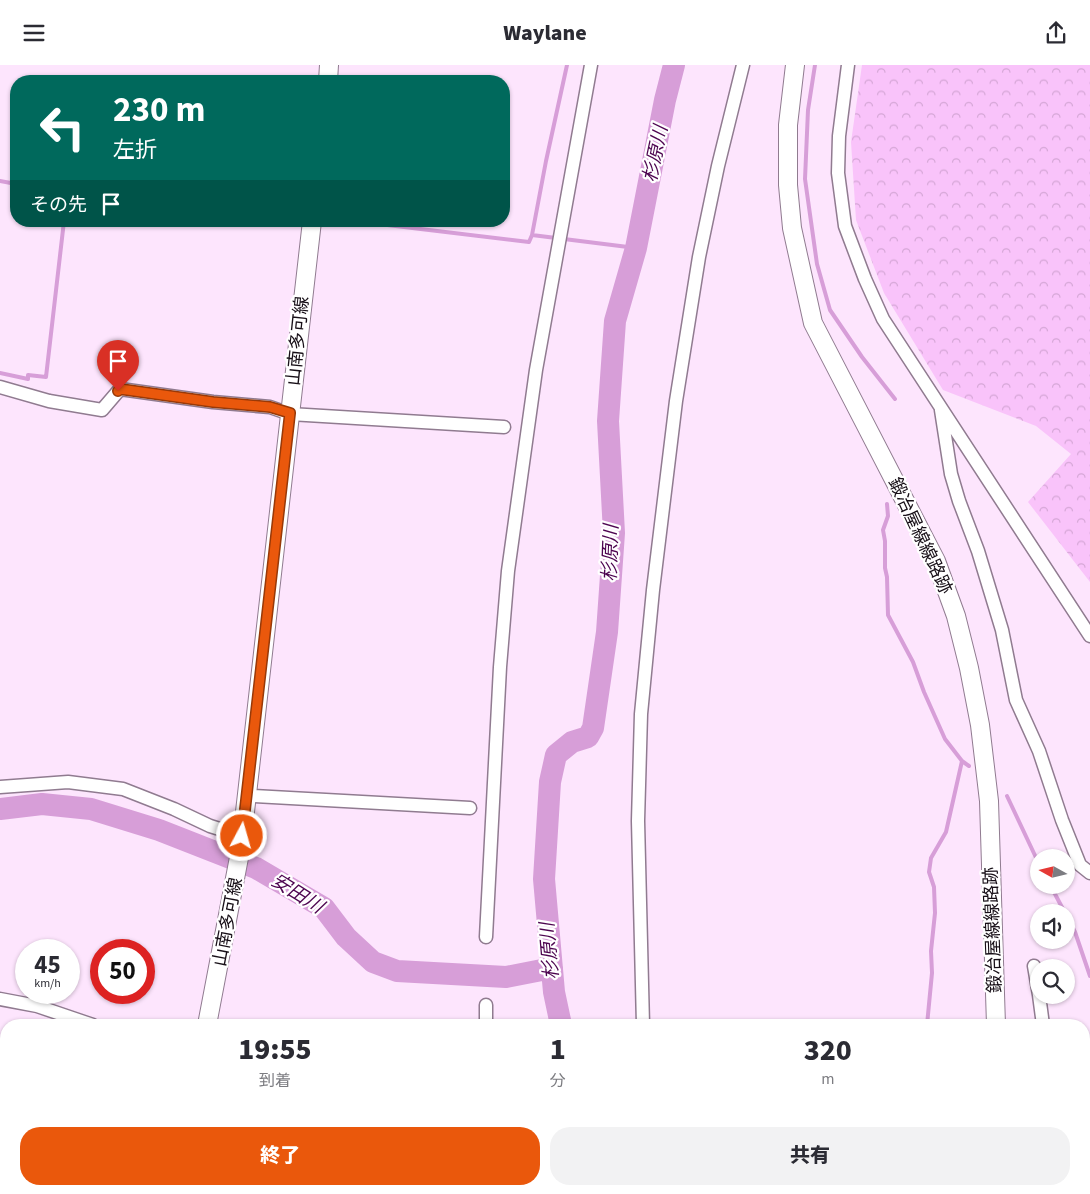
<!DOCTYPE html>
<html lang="ja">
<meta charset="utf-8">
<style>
:root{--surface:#fff;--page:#f2f2f3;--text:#2b2b33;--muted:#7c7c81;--accent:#ea580c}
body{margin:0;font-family:"Source Sans 3","Noto Sans JP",sans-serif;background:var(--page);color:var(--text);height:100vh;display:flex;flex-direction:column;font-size:19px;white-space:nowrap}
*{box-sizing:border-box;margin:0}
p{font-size:16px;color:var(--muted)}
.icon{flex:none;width:28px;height:28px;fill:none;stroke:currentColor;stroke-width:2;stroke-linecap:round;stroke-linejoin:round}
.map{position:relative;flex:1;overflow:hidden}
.sheet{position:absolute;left:0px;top:954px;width:1090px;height:176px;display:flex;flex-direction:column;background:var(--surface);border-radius:20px 20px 0 0;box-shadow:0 1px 4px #0004}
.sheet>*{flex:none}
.top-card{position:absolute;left:10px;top:10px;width:500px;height:152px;border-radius:20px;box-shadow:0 1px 4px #0004;background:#00695c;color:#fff;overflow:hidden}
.needle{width:32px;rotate:278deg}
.tools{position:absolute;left:1030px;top:784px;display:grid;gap:10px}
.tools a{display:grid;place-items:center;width:45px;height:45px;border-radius:50%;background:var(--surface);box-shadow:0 1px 4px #0004;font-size:25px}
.speed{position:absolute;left:15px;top:874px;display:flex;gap:10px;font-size:25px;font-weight:700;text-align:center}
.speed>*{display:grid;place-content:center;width:65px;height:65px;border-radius:50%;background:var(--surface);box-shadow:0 1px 4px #0004;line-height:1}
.speed small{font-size:12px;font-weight:400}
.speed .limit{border:8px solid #d22;background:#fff;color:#111}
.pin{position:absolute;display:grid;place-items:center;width:42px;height:42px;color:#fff;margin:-51px -21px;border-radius:50% 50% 50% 0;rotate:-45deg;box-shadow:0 0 5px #0007}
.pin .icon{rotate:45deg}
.me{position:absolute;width:55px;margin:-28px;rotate:6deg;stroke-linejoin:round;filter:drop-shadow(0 0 4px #0008)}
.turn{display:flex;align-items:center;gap:18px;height:105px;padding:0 20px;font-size:22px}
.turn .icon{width:65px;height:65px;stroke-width:2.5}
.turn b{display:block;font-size:35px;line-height:42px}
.then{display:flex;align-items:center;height:48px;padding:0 20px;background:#0003;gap:10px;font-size:19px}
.eta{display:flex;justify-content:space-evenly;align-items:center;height:85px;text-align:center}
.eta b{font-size:30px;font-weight:800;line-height:35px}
.cta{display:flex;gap:10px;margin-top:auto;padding:10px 20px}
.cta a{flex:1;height:58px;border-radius:20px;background:var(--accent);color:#fff;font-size:20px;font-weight:800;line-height:58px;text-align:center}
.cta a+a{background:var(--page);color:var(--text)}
header{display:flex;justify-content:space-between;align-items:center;height:65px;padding:0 20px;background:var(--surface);font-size:22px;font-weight:800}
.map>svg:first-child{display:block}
.forest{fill:url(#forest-crowns)}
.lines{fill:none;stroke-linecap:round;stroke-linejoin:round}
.stream{stroke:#d79ed8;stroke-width:4}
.river{stroke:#d79ed8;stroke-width:22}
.street-casing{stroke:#907b90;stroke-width:15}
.secondary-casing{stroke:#907b90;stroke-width:20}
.street{stroke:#fff;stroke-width:12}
.secondary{stroke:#fff;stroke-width:18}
.route-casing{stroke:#983908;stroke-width:12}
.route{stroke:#ea580c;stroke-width:9}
.labels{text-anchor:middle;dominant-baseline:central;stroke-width:4.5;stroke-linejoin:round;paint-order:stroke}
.street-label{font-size:18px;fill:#170f17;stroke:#fff}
.water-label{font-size:19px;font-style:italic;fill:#4d0550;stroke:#fff}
</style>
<header><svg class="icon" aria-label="menu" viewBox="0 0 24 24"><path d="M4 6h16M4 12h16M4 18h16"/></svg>Waylane<svg class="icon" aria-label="share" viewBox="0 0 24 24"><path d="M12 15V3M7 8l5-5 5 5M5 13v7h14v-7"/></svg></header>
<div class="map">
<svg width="1090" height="1129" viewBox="0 0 1090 1129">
<defs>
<pattern id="forest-crowns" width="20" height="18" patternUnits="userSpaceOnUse" patternTransform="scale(1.25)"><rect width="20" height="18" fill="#f9c3fa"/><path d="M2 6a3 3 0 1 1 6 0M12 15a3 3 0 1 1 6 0" fill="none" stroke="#d5a6d6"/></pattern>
</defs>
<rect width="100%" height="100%" fill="#fde5fd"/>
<path class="forest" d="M862 0H1090V517L1028 437 1071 389 1036 361 943 325 884 228 856 155 851 77Z"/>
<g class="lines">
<path class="stream" d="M815 0 808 45 805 114 817 199 830 245 862 292 895 334
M0 116 16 119
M354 156 529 177 532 170 636 183
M532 170 546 96 567 0
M0 308 28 314V310L46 312 64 156
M887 439 888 451 883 465 885 476V503L887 512 888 550 913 597 924 627 945 674 962 696 969 701
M1007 731 1039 799
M1048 820 1055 829 1065 848
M1066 850 1075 867 1090 911
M927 960 932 908 931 886 935 848 934 822 929 807 931 793 946 767 962 696
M927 1124V1129"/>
<path class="river" d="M0 744 42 739 91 744 159 765 256 803 324 843 346 872 373 897 397 906 506 912 552 903
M561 960 554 927 544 814 550 717 556 690 572 677 588 672 593 663 607 567 614 468 608 356 615 256 636 183 665 35 674 0
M605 1124 606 1129"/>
<g class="street-casing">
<path id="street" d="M848 0 839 71 838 108 845 161 865 214 883 254 1090 571
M0 322 49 336 102 345 120 324 213 337 270 342 290 349 504 362
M941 345 951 409 959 436 978 486 1002 565 1016 635 1039 686 1062 755 1080 800 1090 808
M0 722 68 717 123 724 174 744 210 761 242 771
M247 727 253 731 470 743
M486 872 500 602 508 506 536 305 591 0
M1034 901 1039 930
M1039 930 1043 960
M0 934 37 941 93 960
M486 960V940
M643 960 638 756 641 649 653 525 676 336 699 192 718 101 743 0
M1084 1070 1087 1079 1090 1098
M523 1124 525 1129
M683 1124 685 1129"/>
</g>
<g class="secondary-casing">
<path id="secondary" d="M795 0 788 60V120L792 163 813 258 936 496 956 551 969 603 980 660 989 736 996 960
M328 16 329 0
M207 960 241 782 312 156
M1005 1124V1129
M164 1129 166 1124"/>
</g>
<use href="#street" class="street"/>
<use href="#secondary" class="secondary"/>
</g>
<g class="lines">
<g class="route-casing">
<path id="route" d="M118 326 120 324 213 337 270 342 290 348 242 771"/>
</g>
<use href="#route" class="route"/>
</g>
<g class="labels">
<g class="street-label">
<text transform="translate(298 276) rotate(-84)">山南多可線</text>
<text transform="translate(920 471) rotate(65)">鍛冶屋線線路跡</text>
<text transform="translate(228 857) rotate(-79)">山南多可線</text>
<text transform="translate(993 865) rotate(-92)">鍛冶屋線線路跡</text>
</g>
<g class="water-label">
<text transform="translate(656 89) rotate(-78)">杉原川</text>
<text transform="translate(611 488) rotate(-88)">杉原川</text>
<text transform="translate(297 829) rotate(32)">安田川</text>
<text transform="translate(550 886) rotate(-95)">杉原川</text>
</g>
</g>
</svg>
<div class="tools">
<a><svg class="needle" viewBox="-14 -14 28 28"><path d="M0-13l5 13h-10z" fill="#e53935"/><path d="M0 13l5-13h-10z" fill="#7c7c81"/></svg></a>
<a><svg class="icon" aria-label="sound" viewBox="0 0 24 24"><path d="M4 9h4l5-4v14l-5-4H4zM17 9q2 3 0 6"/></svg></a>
<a><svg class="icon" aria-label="search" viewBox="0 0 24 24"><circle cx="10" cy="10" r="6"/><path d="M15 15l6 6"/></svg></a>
</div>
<div class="speed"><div>45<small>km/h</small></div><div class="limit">50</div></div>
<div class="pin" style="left:118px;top:326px;background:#d93025"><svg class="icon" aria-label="arrive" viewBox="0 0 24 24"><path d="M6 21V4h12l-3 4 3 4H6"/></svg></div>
<svg class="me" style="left:242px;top:771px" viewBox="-20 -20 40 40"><circle r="17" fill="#ea580c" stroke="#fff" stroke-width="3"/><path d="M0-11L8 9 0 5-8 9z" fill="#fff"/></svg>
<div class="top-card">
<div class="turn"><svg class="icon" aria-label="left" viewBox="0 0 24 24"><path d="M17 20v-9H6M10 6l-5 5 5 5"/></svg><div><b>230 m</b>左折</div></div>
<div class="then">その先<svg class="icon" aria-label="arrive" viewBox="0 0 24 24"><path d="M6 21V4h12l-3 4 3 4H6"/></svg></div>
</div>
<section class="sheet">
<div class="eta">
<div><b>19:55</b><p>到着</p></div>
<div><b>1</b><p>分</p></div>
<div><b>320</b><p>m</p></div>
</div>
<div class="cta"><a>終了</a><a>共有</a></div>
</section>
</div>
